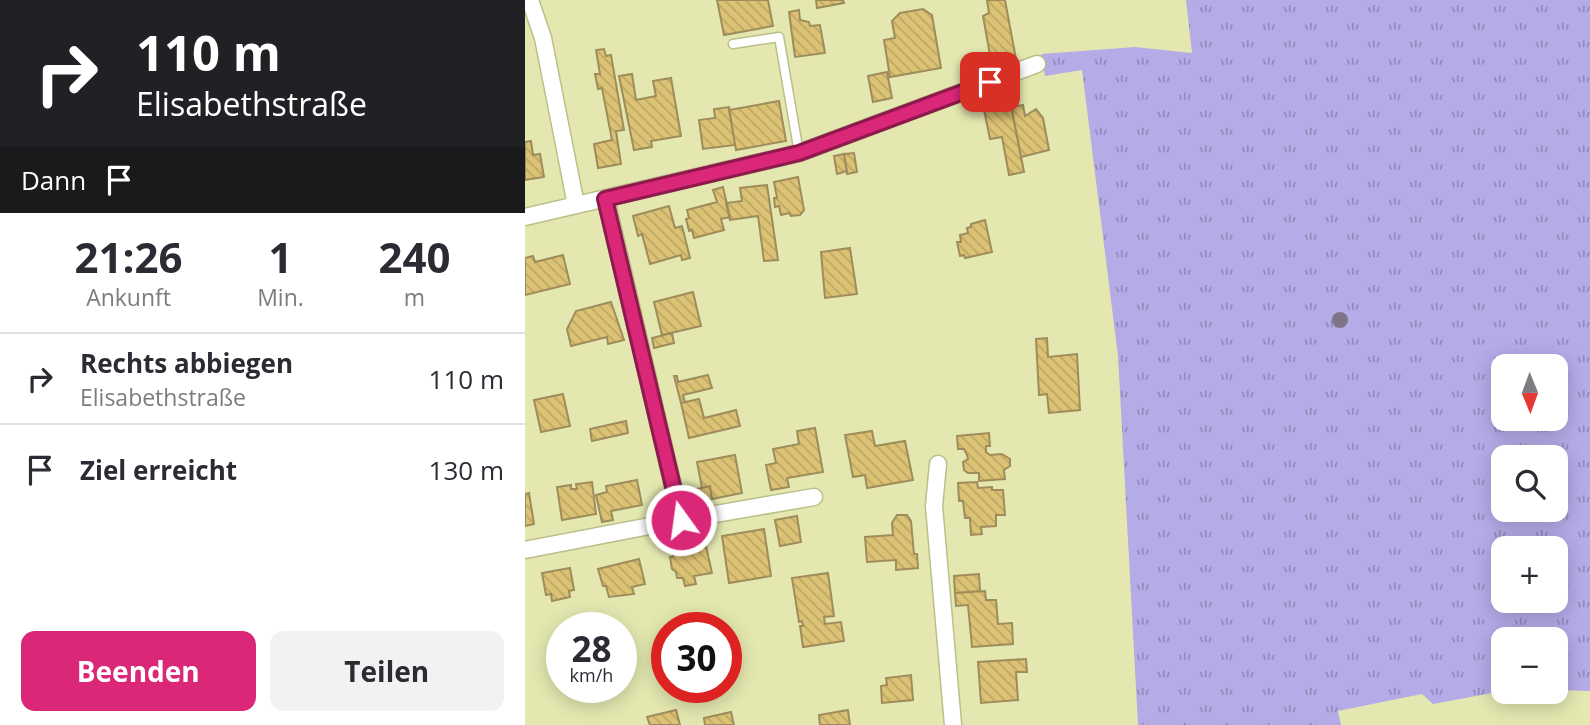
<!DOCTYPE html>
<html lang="de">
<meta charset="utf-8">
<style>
:root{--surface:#fff;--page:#f2f2f3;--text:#2b2b33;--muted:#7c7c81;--line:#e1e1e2;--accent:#db2777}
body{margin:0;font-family:"Open Sans",sans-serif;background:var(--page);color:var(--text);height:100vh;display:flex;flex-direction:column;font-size:26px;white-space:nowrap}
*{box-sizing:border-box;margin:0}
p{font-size:23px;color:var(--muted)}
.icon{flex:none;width:38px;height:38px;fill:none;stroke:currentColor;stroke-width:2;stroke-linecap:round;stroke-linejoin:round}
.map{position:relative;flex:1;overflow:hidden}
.panel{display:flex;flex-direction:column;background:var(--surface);width:525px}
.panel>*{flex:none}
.banner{background:#202124;color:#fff;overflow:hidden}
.needle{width:46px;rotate:179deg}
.buttons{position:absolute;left:966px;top:354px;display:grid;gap:14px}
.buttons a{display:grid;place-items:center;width:77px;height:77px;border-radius:14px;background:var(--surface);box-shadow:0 4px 18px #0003;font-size:35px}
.speed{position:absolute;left:21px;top:612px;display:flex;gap:14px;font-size:35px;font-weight:700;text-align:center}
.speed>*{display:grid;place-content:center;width:91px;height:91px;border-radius:50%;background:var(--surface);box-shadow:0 4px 18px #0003;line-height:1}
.speed small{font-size:18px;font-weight:400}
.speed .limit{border:10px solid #d22;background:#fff;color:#111}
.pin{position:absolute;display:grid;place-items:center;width:60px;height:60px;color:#fff;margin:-30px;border-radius:14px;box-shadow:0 4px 10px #0006}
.me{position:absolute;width:77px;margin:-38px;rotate:346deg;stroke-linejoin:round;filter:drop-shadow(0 0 5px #0008)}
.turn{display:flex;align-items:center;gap:24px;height:147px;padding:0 21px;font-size:32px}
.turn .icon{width:91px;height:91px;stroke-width:2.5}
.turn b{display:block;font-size:49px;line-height:60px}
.then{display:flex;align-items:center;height:66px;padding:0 21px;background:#0003;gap:14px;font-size:26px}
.eta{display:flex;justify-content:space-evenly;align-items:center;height:119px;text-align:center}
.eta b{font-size:42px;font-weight:700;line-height:49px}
.button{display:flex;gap:14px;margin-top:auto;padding:14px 21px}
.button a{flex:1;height:80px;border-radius:14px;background:var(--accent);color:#fff;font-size:28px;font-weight:700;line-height:80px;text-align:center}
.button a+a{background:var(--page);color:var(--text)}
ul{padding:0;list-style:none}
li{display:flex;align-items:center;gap:21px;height:91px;padding:0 21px;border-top:2px solid var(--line)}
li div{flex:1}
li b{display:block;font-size:26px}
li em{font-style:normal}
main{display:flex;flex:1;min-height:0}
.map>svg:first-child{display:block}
.grass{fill:url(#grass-tufts);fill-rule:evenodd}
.building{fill:url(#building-back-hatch);stroke:#9e8d5a;stroke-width:2}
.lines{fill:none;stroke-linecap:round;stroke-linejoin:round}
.lane-casing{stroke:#bbbf89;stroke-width:11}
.street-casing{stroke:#bbbf89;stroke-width:19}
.lane{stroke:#fff;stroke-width:8}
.street{stroke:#fff;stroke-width:16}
.tree{fill:#827488}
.route-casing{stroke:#8e194d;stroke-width:18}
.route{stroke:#db2777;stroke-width:12}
</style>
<main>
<section class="panel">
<div class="banner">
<div class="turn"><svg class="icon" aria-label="right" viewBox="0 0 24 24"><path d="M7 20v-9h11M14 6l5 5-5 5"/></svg><div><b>110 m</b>Elisabethstraße</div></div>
<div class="then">Dann<svg class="icon" aria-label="arrive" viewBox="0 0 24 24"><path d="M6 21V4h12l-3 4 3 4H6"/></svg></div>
</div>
<div class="eta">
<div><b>21:26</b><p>Ankunft</p></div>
<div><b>1</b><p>Min.</p></div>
<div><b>240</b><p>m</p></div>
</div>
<ul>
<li><svg class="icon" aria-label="right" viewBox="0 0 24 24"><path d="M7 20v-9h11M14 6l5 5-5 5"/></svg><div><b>Rechts abbiegen</b><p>Elisabethstraße</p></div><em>110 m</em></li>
<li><svg class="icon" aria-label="arrive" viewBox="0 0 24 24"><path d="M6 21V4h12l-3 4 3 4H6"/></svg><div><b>Ziel erreicht</b></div><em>130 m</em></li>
</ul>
<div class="button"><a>Beenden</a><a>Teilen</a></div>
</section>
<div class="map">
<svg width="1065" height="725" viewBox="0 0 1065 725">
<defs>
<pattern id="grass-tufts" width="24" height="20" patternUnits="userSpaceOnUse" patternTransform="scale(1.75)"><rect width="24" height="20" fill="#b5abe7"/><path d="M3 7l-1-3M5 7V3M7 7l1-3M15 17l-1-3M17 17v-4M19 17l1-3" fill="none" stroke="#938cba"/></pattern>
<pattern id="building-back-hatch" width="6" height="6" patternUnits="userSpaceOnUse" patternTransform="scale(1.75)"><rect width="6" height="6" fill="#dcc274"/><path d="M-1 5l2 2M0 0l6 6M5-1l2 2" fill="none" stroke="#bda764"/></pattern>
</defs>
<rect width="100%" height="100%" fill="#e4e8b0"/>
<path class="grass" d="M661 0H1065V691L1031 690V639H978V691L908 704 897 694 813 711 816 725H613L593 356 557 70 520 76 516 54 610 47 667 53ZM978 366H1031V418H978ZM978 457H1031V509H978ZM978 548H1031V600H978Z"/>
<path class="building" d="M192 0H243L248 26 199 35Z
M291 0H318L319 3 292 8Z
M462 0H480L491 59 466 61 458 16 464 13Z
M398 9 407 15 416 68 365 77 359 40 370 38 367 21 375 13Z
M274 10 275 20 284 22 285 26 295 25 300 53 270 57 264 12Z
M79 49 81 56 86 55 99 130 91 131 96 164 73 168 69 144 87 140 77 88 73 89 70 74H75L71 50Z
M362 72 367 98 348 102 343 76Z
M107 74 111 100 131 96 128 81 146 78 156 136 126 141 127 147 109 150 94 76Z
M485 100 499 172 484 175 477 137 465 139 458 105Z
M254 101 261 141 211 150 204 110Z
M498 105 500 116 511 109 518 118 524 150 496 157 486 107Z
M204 107 210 145 178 149 174 120 190 118 189 109Z
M6 141 8 155 15 154 19 177 0 180V142Z
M329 153 332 172 322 174 319 154Z
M319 154 322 171 312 174 309 156Z
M273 177 279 210 275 215 266 216 264 213 256 215 254 206 250 207 249 198H252L249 182Z
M242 185 253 260 239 261 233 216 205 220 201 203 217 201 215 188Z
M198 187 205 217 196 219 199 230 169 238 167 230 164 231 161 219 164 218 162 210 192 202 188 190Z
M144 206 150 228 157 226 165 258 157 260 156 255 125 264 117 234 113 236 108 216Z
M460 220 467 252 440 258 439 255 435 256 432 242H436L435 235 443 233 442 228 446 227V224Z
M325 248 332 294 300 298 296 252Z
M38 255 45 284 0 295V258L8 256 10 262Z
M168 292 176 326 137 335 129 302Z
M86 302 99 340 83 344 82 337 46 346 42 329 51 311Z
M147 333 149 343 129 348 127 338Z
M522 338 523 357 552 354 555 410 524 413 522 394 514 395 511 339Z
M183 375 187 388 158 395 160 402 156 403 149 376H152L153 382Z
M38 394 45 426 16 432 9 400Z
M174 399 179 418 211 410 215 426 164 438 156 403Z
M101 421 103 433 67 441 65 429Z
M290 428 298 472 262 478 264 487 246 490 241 465 251 463 248 449 274 444 272 431Z
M347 431 350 446 380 441 388 480 342 488 340 475 328 477 320 435Z
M464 433 465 446H461V452L465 455 477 454 485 459V466L479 470 480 479 454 481V473H443L439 470 438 462 443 459 442 455 439 449H433L432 436Z
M210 455 217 493 187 499 185 486 177 488 172 462Z
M112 480 117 505 86 511 88 520 77 522 71 495 82 492 81 486Z
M67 482 71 514 37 520 32 487 46 485V489H52L51 484Z
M452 482 453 488 467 487V490H478L480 515H471V526L456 527 457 534 446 535 445 518H440L438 501H434L433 483Z
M185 486 187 499 165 503 163 491Z
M4 493 9 524 0 526V494Z
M372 515H382L386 521 389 554H392L393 568 371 570V560L342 562 340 537 368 535 367 523Z
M272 516 276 542 255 546 250 520Z
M239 529 246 576 204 583 197 536Z
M178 533 187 573 169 576 171 584 160 586 158 578H152L151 572 147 569 145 557H148L147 551 169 545 167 535Z
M114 559 120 584 107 587 109 594 84 597 81 586H78L73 569Z
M45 568 49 590 44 591 45 597 27 601 26 594 21 595 17 573Z
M303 573 309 616 299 617 300 624 316 622 319 641 278 647 275 626H278L277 621 274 622 267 578Z
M454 574 455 591 430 593 429 576Z
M460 591 461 600H471L473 624 487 623 488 644 447 647 443 605 431 606 430 593Z
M501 659 502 672H491L493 700 456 703 453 662Z
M386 675 388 700 357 703 356 686 362 685 361 678Z
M151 710 155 725H125L122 717Z
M323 710 325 725H295L294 715Z
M206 712 209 725H180L179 718Z"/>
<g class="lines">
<g class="lane-casing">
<path id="lane" d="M208 44 254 37 274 153"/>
</g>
<g class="street-casing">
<path id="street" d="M5 0 18 38 51 205
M81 199 156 520
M0 217 274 153 512 64
M413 464 409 506 428 725
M0 550 156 520 289 497"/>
</g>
<use href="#lane" class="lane"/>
<use href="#street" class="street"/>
</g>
<circle class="tree" cx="815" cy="320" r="8"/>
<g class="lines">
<g class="route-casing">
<path id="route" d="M156 520 80 199 274 153 465 82"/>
</g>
<use href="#route" class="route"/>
</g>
</svg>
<div class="buttons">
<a><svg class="needle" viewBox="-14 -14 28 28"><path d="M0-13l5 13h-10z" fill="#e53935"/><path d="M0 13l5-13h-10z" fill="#7c7c81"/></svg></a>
<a><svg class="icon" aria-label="search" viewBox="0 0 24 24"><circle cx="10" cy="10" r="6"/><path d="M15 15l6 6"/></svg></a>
<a>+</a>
<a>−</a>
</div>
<div class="speed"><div>28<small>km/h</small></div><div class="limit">30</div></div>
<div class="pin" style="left:465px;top:82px;background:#d93025"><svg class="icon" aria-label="arrive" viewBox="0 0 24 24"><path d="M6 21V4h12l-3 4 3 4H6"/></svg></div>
<svg class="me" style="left:156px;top:520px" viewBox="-20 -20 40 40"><circle r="17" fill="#db2777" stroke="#fff" stroke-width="3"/><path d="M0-11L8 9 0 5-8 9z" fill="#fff"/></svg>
</div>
</main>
